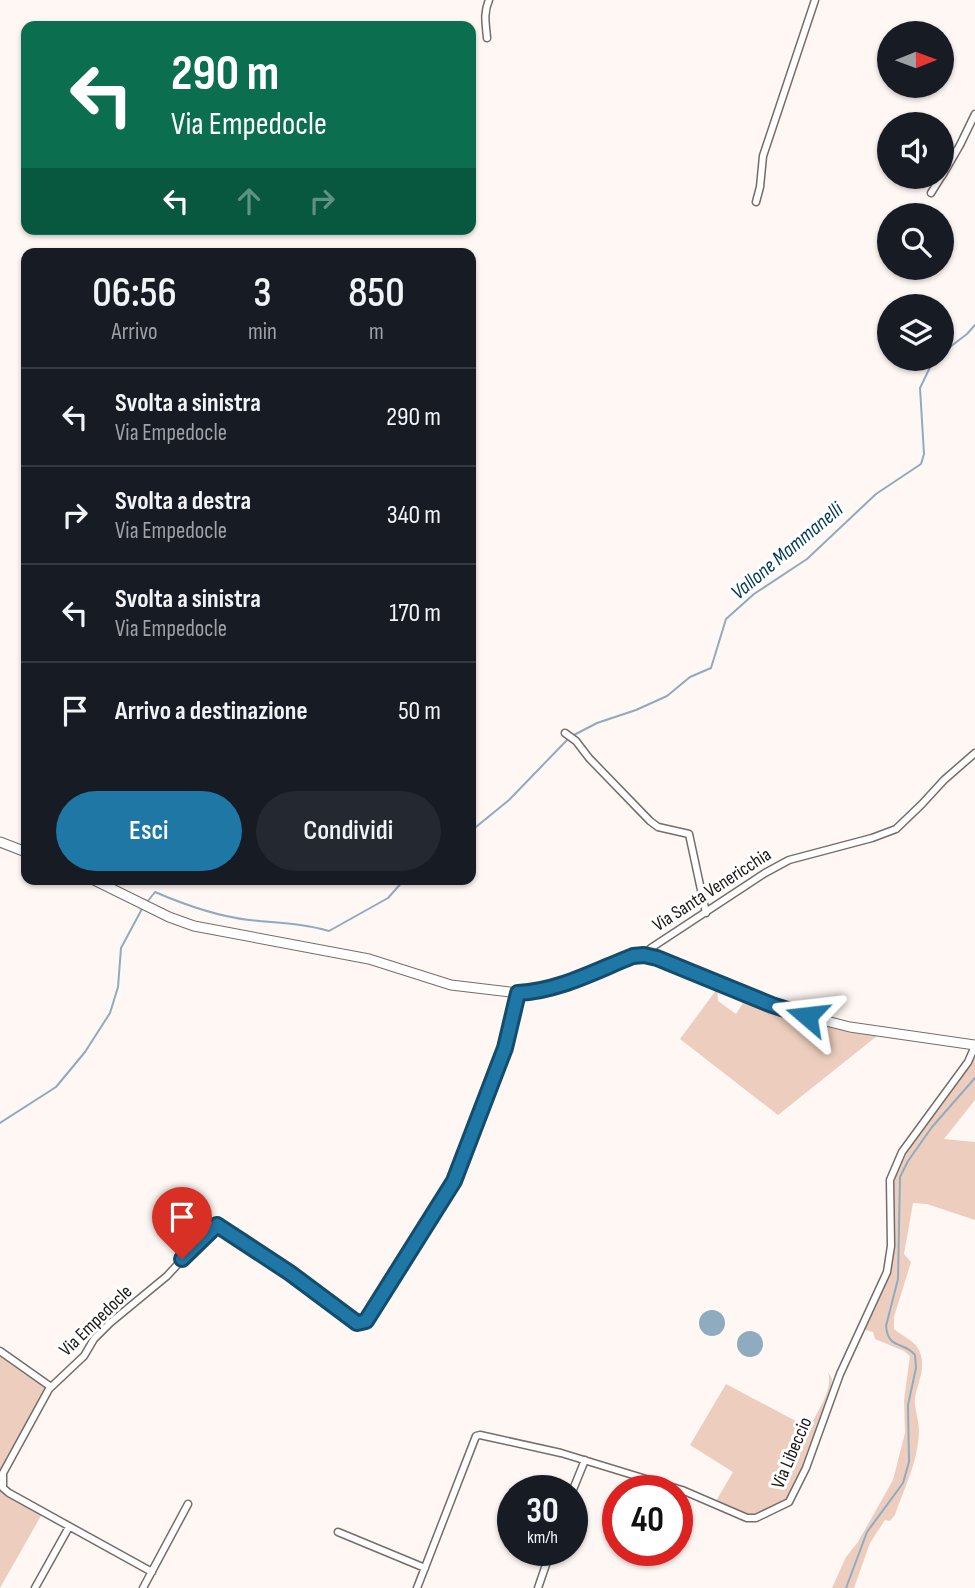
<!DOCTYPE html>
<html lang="it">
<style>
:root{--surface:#171b24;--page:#242831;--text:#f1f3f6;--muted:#9ea1a6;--line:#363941;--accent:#1f77a6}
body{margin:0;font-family:"Sofia Sans Condensed",sans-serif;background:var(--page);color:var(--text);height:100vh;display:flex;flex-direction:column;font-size:26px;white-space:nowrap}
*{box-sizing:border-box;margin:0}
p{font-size:23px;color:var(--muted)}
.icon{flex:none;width:38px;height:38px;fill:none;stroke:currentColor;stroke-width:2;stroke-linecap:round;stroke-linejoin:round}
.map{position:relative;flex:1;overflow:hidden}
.sheet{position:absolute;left:21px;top:248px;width:455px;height:637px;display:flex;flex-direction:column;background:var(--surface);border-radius:14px;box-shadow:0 2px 5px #0004}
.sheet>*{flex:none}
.hud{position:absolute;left:21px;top:21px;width:455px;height:214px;border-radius:14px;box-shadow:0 2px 5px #0004;background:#0b6e4f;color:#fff;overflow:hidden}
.needle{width:46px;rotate:89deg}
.buttons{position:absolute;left:877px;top:21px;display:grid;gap:14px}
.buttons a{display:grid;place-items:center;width:77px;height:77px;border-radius:50%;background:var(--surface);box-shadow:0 2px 5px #0004;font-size:35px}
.speed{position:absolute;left:497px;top:1475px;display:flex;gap:14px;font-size:35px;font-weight:700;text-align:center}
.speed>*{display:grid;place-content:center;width:91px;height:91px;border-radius:50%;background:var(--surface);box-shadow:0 2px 5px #0004;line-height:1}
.speed small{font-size:18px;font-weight:400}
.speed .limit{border:10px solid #d22;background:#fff;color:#111}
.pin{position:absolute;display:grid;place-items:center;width:60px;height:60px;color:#fff;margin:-72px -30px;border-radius:50% 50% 50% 0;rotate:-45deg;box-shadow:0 0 7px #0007}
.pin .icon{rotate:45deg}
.me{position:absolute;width:77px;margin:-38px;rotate:287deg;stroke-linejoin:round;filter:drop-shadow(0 0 5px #0008)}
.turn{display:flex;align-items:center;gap:24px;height:147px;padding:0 35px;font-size:32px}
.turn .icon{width:91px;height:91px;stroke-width:2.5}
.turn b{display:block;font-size:49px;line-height:60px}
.lanes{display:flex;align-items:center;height:66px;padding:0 35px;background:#0003;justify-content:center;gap:35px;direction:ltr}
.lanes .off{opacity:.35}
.eta{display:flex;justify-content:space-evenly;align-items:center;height:119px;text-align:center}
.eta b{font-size:42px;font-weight:600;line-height:49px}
.primary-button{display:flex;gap:14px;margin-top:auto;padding:14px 35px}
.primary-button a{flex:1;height:80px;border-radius:42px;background:var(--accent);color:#fff;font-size:28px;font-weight:600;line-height:80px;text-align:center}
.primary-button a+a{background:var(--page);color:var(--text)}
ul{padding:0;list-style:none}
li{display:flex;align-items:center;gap:21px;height:98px;padding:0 35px;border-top:2px solid var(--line)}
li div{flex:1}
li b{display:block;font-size:26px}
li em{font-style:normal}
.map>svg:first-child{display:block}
.green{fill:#edcebe}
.water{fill:#8fabbf}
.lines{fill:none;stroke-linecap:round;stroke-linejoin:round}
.stream{stroke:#8fabbf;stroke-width:2}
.street-casing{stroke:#756d69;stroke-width:9}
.secondary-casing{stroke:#756d69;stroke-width:11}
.street{stroke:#fff;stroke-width:6}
.secondary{stroke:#fff;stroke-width:9}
.route-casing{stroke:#144d6c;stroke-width:18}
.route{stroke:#1f77a6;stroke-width:12}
.labels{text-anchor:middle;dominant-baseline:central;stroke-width:6;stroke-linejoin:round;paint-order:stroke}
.street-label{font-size:19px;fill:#1a1715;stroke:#fff}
.water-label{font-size:21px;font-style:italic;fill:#003a56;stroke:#fff}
</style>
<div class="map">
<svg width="975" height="1588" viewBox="0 0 975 1588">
<rect width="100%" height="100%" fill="#fef7f4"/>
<path class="green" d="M717 989 718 1001 736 1014 745 1000C788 1017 831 1028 877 1036L778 1115 680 1039Z
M975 1058V1100L944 1139 975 1142V1220L927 1204 913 1203 904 1254 911 1262 894 1317V1329C902 1336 914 1340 919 1350 927 1367 918 1381 915 1398 914 1408 919 1420 919 1431 918 1462 905 1486 895 1515L890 1521 885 1520 870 1543 854 1588H832L846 1557 858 1542 893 1480 905 1433 904 1400 910 1356 904 1351 875 1339 873 1332 865 1330 889 1272 891 1200 896 1172 914 1141Z
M0 1354 43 1385 45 1389 0 1475Z
M828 1372 832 1379C831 1397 799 1491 787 1501 780 1507 760 1515 751 1515 740 1516 726 1506 716 1501L733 1472 690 1445 726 1384 809 1428C817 1412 834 1389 828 1372Z
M0 1485 42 1514 0 1588Z"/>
<path class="water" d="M699 1323a13 13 0 1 1 26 0a13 13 0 1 1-26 0Z
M737 1344a13 13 0 1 1 26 0a13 13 0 1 1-26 0Z"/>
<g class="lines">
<path class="stream" d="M942 353 967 334 975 325
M572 736 597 723 636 710 667 696 690 677 711 668 726 619 754 594 807 559 876 494 921 464 924 454 920 388 934 359
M471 831 509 800 568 739
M147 902 155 892C185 905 216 916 249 920 276 923 303 923 329 931L388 898 404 880
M0 1123 56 1087 85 1052 110 1013 118 987 121 948 143 907
M846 1588 867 1532 903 1483 909 1462 908 1405 916 1368 915 1355C904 1341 888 1350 886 1326L898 1279 900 1177 908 1161 932 1127 975 1078"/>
<g class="street-casing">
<path id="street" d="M487 38C486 24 483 14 489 0
M942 176 960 145 975 114
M931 193 941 177
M756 202 760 187 763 156 815 0
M565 733 576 741 589 758 650 821 658 827 689 834 706 913
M644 955 651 948 765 873 789 860 872 838 896 829 922 804 944 780 975 753
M0 1351 51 1387
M572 1492 585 1460
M338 1532 425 1568
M152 1572 9 1493 3 1488V1473L49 1389 84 1356 94 1339 110 1323 167 1276 214 1225 290 1273 357 1323 366 1321 436 1213 454 1181 505 1048 518 993
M35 1588 69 1527
M143 1588 188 1504
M417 1588 476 1436 480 1435 561 1453 682 1490 747 1518H756L789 1502 806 1468 840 1374 887 1272 891 1246 890 1180 902 1152 968 1062 975 1046
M538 1588 551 1550"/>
</g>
<g class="secondary-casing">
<path id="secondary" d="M0 842 26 852
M94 880 169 917 194 926 369 959 451 985 518 993 545 990 563 985 633 956 644 955 657 958 786 1011 850 1027 975 1045"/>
</g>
<use href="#street" class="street"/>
<use href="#secondary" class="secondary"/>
</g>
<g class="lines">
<g class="route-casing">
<path id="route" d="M182 1259 217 1225 290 1273 357 1323 366 1321 454 1181 505 1048 518 993C559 991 595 971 633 956L644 955 657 958 772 1005 807 1016"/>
</g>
<use href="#route" class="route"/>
</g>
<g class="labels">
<g class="street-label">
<text transform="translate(712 890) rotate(-33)">Via Santa Venericchia</text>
<text transform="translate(96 1321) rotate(-44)">Via Empedocle</text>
<text transform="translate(792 1453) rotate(-67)">Via Libeccio</text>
</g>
<g class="water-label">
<text transform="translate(787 551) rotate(-40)">Vallone Mammanelli</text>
</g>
</g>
</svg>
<div class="buttons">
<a><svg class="needle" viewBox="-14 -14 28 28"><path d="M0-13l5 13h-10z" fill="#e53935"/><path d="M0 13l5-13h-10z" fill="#9ea1a6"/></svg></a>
<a><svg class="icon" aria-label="sound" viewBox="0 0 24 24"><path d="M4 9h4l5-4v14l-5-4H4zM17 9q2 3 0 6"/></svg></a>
<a><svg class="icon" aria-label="search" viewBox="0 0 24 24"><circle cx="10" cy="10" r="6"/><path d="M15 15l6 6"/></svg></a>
<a><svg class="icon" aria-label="layers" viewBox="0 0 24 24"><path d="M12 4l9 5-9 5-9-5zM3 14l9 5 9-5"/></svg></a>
</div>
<div class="speed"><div>30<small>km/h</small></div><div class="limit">40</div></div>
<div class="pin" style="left:182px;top:1259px;background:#d93025"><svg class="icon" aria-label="arrive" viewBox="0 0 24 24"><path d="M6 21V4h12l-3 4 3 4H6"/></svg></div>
<svg class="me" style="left:807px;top:1016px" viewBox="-20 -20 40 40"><path d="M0-17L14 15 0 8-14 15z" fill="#1f77a6" stroke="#fff" stroke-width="4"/></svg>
<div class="hud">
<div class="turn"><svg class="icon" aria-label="left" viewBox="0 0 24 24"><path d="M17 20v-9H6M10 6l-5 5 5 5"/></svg><div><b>290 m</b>Via Empedocle</div></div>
<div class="lanes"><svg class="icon" aria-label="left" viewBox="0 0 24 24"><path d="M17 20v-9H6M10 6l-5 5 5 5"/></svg><svg class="icon off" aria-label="ahead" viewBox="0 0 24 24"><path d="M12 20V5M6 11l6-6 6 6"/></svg><svg class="icon off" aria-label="right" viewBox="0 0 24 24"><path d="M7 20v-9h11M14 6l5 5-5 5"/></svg></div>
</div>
<section class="sheet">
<div class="eta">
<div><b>06:56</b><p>Arrivo</p></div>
<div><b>3</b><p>min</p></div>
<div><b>850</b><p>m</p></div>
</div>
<ul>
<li><svg class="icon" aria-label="left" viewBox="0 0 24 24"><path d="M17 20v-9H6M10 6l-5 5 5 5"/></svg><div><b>Svolta a sinistra</b><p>Via Empedocle</p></div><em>290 m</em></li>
<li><svg class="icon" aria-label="right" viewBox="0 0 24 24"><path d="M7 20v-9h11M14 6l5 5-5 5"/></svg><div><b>Svolta a destra</b><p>Via Empedocle</p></div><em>340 m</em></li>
<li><svg class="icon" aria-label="left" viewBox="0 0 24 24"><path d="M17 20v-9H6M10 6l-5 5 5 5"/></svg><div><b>Svolta a sinistra</b><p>Via Empedocle</p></div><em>170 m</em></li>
<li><svg class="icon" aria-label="arrive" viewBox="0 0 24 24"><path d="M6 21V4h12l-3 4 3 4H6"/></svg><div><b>Arrivo a destinazione</b></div><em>50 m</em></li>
</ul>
<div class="primary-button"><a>Esci</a><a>Condividi</a></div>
</section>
</div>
